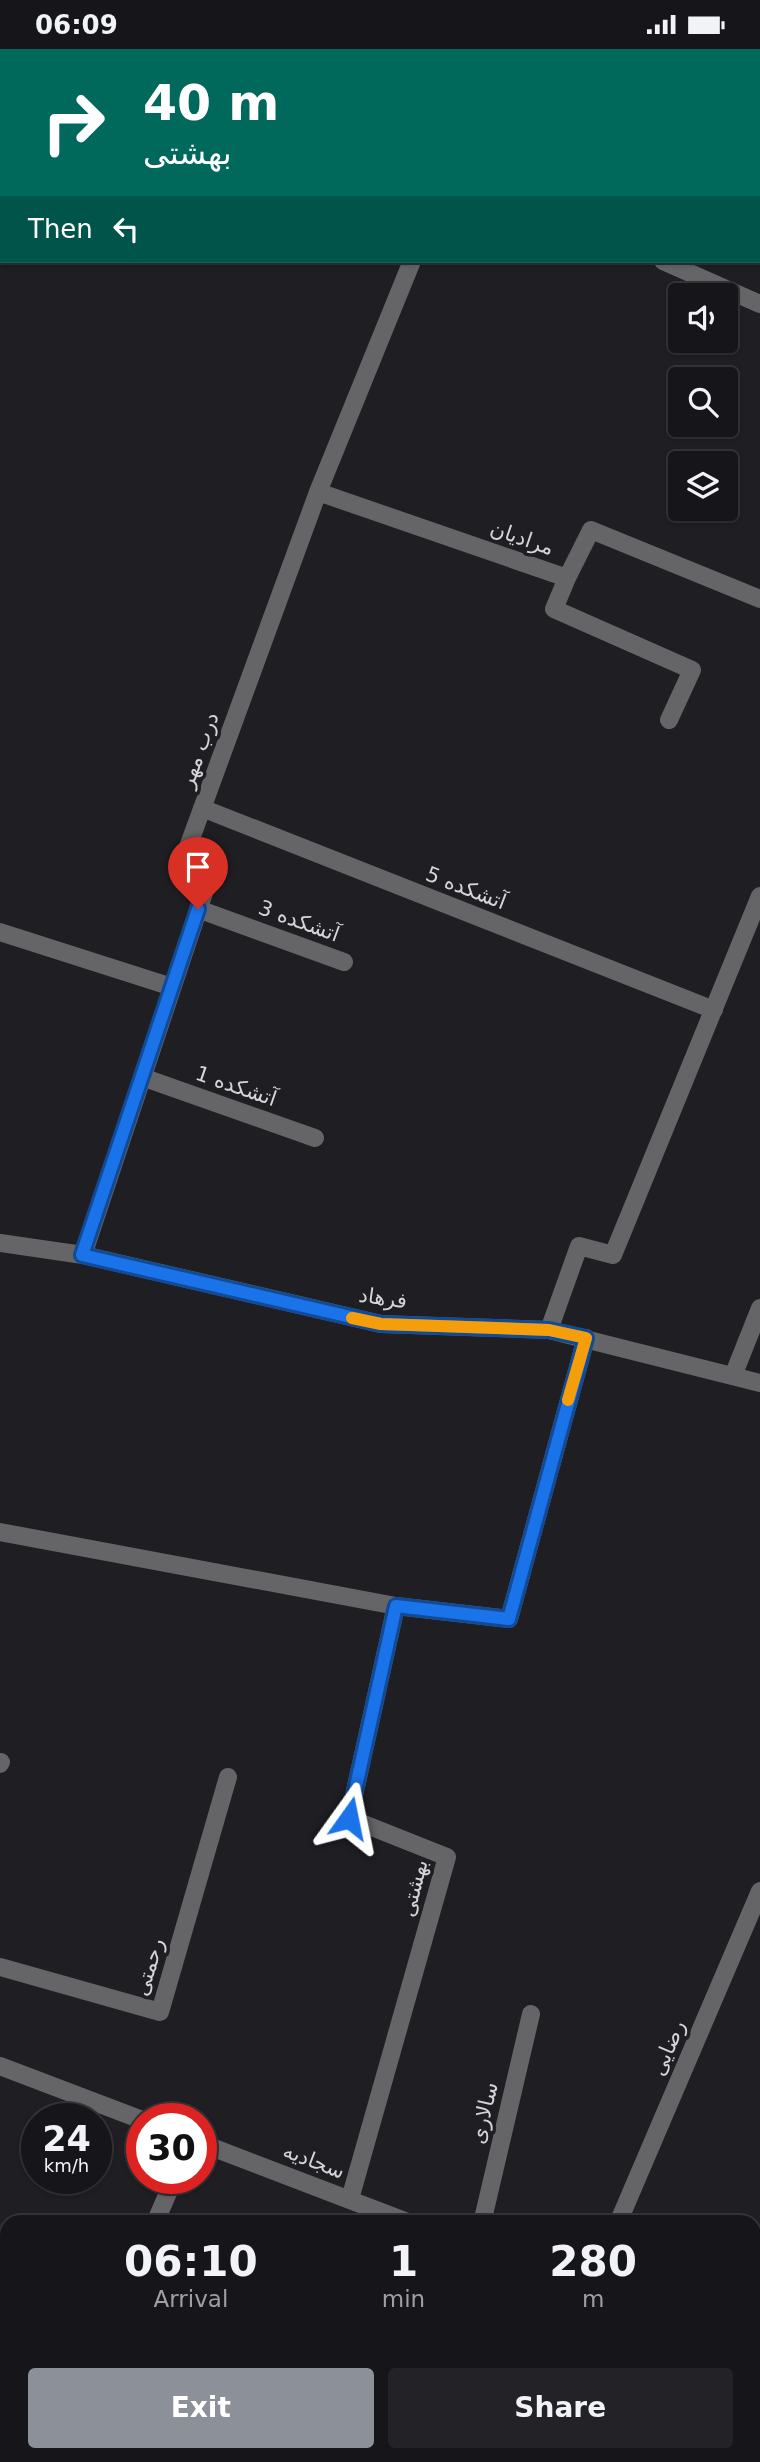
<!DOCTYPE html>
<meta charset="utf-8">
<style>
:root{--surface:#16161a;--page:#232327;--text:#f1f3f6;--muted:#9e9fa2;--line:#353539;--accent:#8c9099}
body{margin:0;font-family:"DejaVu Sans","Noto Naskh Arabic",sans-serif;background:var(--page);color:var(--text);height:100vh;display:flex;flex-direction:column;font-size:26px;white-space:nowrap}
*{box-sizing:border-box;margin:0}
p{font-size:23px;color:var(--muted)}
.icon{flex:none;width:38px;height:38px;fill:none;stroke:currentColor;stroke-width:2;stroke-linecap:round;stroke-linejoin:round}
.map{position:relative;flex:1;overflow:hidden}
.details{position:absolute;left:0px;top:2166px;width:761px;height:247px;display:flex;flex-direction:column;background:var(--surface);border-radius:21px 21px 0 0;box-shadow:0 2px 5px #0004,0 0 0 2px var(--line)}
.details>*{flex:none}
.hud{position:absolute;left:0px;top:0px;width:761px;height:214px;box-shadow:0 2px 5px #0004,0 0 0 2px var(--line);background:#00695c;color:#fff;overflow:hidden}
.controls{position:absolute;left:668px;top:234px;display:grid;gap:14px}
.controls a{display:grid;place-items:center;width:70px;height:70px;border-radius:7px;background:var(--surface);box-shadow:0 2px 5px #0004,0 0 0 2px var(--line);font-size:35px}
.speed{position:absolute;left:21px;top:2054px;display:flex;gap:14px;font-size:35px;font-weight:700;text-align:center}
.speed>*{display:grid;place-content:center;width:91px;height:91px;border-radius:50%;background:var(--surface);box-shadow:0 2px 5px #0004,0 0 0 2px var(--line);line-height:1}
.speed small{font-size:18px;font-weight:400}
.speed .limit{border:10px solid #d22;background:#fff;color:#111}
.pin{position:absolute;display:grid;place-items:center;width:60px;height:60px;color:#fff;margin:-72px -30px;border-radius:50% 50% 50% 0;rotate:-45deg;box-shadow:0 0 7px #0007}
.pin .icon{rotate:45deg}
.me{position:absolute;width:77px;margin:-38px;rotate:12deg;stroke-linejoin:round;filter:drop-shadow(0 0 5px #0008)}
.turn{display:flex;align-items:center;gap:24px;height:147px;padding:0 28px;font-size:32px}
.turn .icon{width:91px;height:91px;stroke-width:2.5}
.turn b{display:block;font-size:49px;line-height:60px}
.then{display:flex;align-items:center;height:66px;padding:0 28px;background:#0003;gap:14px;font-size:26px}
.eta{display:flex;justify-content:space-evenly;align-items:center;height:119px;text-align:center}
.eta b{font-size:42px;font-weight:700;line-height:49px}
.action{display:flex;gap:14px;margin-top:auto;padding:14px 28px}
.action a{flex:1;height:80px;border-radius:7px;background:var(--accent);color:#fff;font-size:28px;font-weight:700;line-height:80px;text-align:center}
.action a+a{background:var(--page);color:var(--text)}
.status{display:flex;justify-content:space-between;align-items:center;height:49px;padding:0 35px;background:var(--surface);direction:ltr}
.status svg{height:19px;fill:currentColor}
.map>svg:first-child{display:block}
.lines{fill:none;stroke-linecap:round;stroke-linejoin:round}
.minor{stroke:#656568;stroke-width:18}
.route-casing{stroke:#114b97;stroke-width:18}
.route{stroke:#1a73e8;stroke-width:12}
.slow{stroke:#f59e0b;stroke-width:12}
.labels{text-anchor:middle;dominant-baseline:central;stroke-width:7;stroke-linejoin:round;paint-order:stroke}
.street-label{font-size:21px;fill:#d5d5d9;stroke:#1e1e23}
</style>
<div class="status"><b>06:09</b><svg viewBox="0 0 49 12"><path d="M0 12V9h3v3zM5 12V6h3v6zM10 12V3h3v9zM15 12V0h3v12zM26 1h20v11H26zM47 4h2v5h-2z"/></svg></div>
<div class="map">
<svg width="760" height="2413" viewBox="0 0 760 2413">
<rect width="100%" height="100%" fill="#1e1e23"/>
<g class="lines">
<path class="minor" d="M145 0 150 2
M28 2 29 0
M492 2 493 0
M0 79 2 75
M663 212 760 255
M318 443 567 529 591 481 760 550
M567 529 554 560 692 621 669 671
M202 759 714 961
M198 860 344 913
M0 883 172 938
M142 1028 315 1089
M0 1194 83 1206 381 1275 549 1281 760 1334
M83 1206 204 844 181 817 318 443 412 212
M549 1281 579 1197 613 1206 760 847
M733 1327 760 1259
M0 1483 396 1557 509 1570 586 1289
M0 1715 1 1713
M0 1918 160 1963 228 1728
M0 2017 142 2071
M201 2094 410 2174
M350 2150 447 1808 349 1769 396 1557
M155 2174 174 2130
M482 2174 531 1965
M618 2174 760 1842
M754 2221 760 2209
M754 2306 760 2308
M53 2413 56 2406
M294 2413 297 2406
M590 2413 592 2406"/>
</g>
<g class="lines">
<g class="route-casing">
<path id="route" d="M198 860 82 1206 381 1275 549 1281 586 1289 509 1570 396 1557 349 1769"/>
</g>
<use href="#route" class="route"/>
<path class="slow" d="M352 1269 381 1275 549 1281 586 1289 568 1351"/>
</g>
<g class="labels">
<g class="street-label">
<text transform="translate(522 489) rotate(19)">مرادیان</text>
<text transform="translate(199 701) rotate(-70)">درب مهر</text>
<text transform="translate(466 839) rotate(21)">آتشکده 5</text>
<text transform="translate(299 872) rotate(20)">آتشکده 3</text>
<text transform="translate(236 1037) rotate(19)">آتشکده 1</text>
<text transform="translate(383 1249) rotate(8)">فرهاد</text>
<text transform="translate(414 1839) rotate(-76)">بهشتی</text>
<text transform="translate(149 1918) rotate(-73)">رحمتی</text>
<text transform="translate(668 1999) rotate(-67)">رضایی</text>
<text transform="translate(484 2064) rotate(-77)">سالاری</text>
<text transform="translate(314 2112) rotate(21)">سجادیه</text>
</g>
</g>
</svg>
<div class="controls">
<a><svg class="icon" aria-label="sound" viewBox="0 0 24 24"><path d="M4 9h4l5-4v14l-5-4H4zM17 9q2 3 0 6"/></svg></a>
<a><svg class="icon" aria-label="search" viewBox="0 0 24 24"><circle cx="10" cy="10" r="6"/><path d="M15 15l6 6"/></svg></a>
<a><svg class="icon" aria-label="layers" viewBox="0 0 24 24"><path d="M12 4l9 5-9 5-9-5zM3 14l9 5 9-5"/></svg></a>
</div>
<div class="speed"><div>24<small>km/h</small></div><div class="limit">30</div></div>
<div class="pin" style="left:198px;top:860px;background:#d93025"><svg class="icon" aria-label="arrive" viewBox="0 0 24 24"><path d="M6 21V4h12l-3 4 3 4H6"/></svg></div>
<svg class="me" style="left:349px;top:1769px" viewBox="-20 -20 40 40"><path d="M0-17L14 15 0 8-14 15z" fill="#1a73e8" stroke="#fff" stroke-width="4"/></svg>
<div class="hud">
<div class="turn"><svg class="icon" aria-label="right" viewBox="0 0 24 24"><path d="M7 20v-9h11M14 6l5 5-5 5"/></svg><div><b>40 m</b>بهشتی</div></div>
<div class="then">Then<svg class="icon" aria-label="left" viewBox="0 0 24 24"><path d="M17 20v-9H6M10 6l-5 5 5 5"/></svg></div>
</div>
<section class="details">
<div class="eta">
<div><b>06:10</b><p>Arrival</p></div>
<div><b>1</b><p>min</p></div>
<div><b>280</b><p>m</p></div>
</div>
<div class="action"><a>Exit</a><a>Share</a></div>
</section>
</div>
